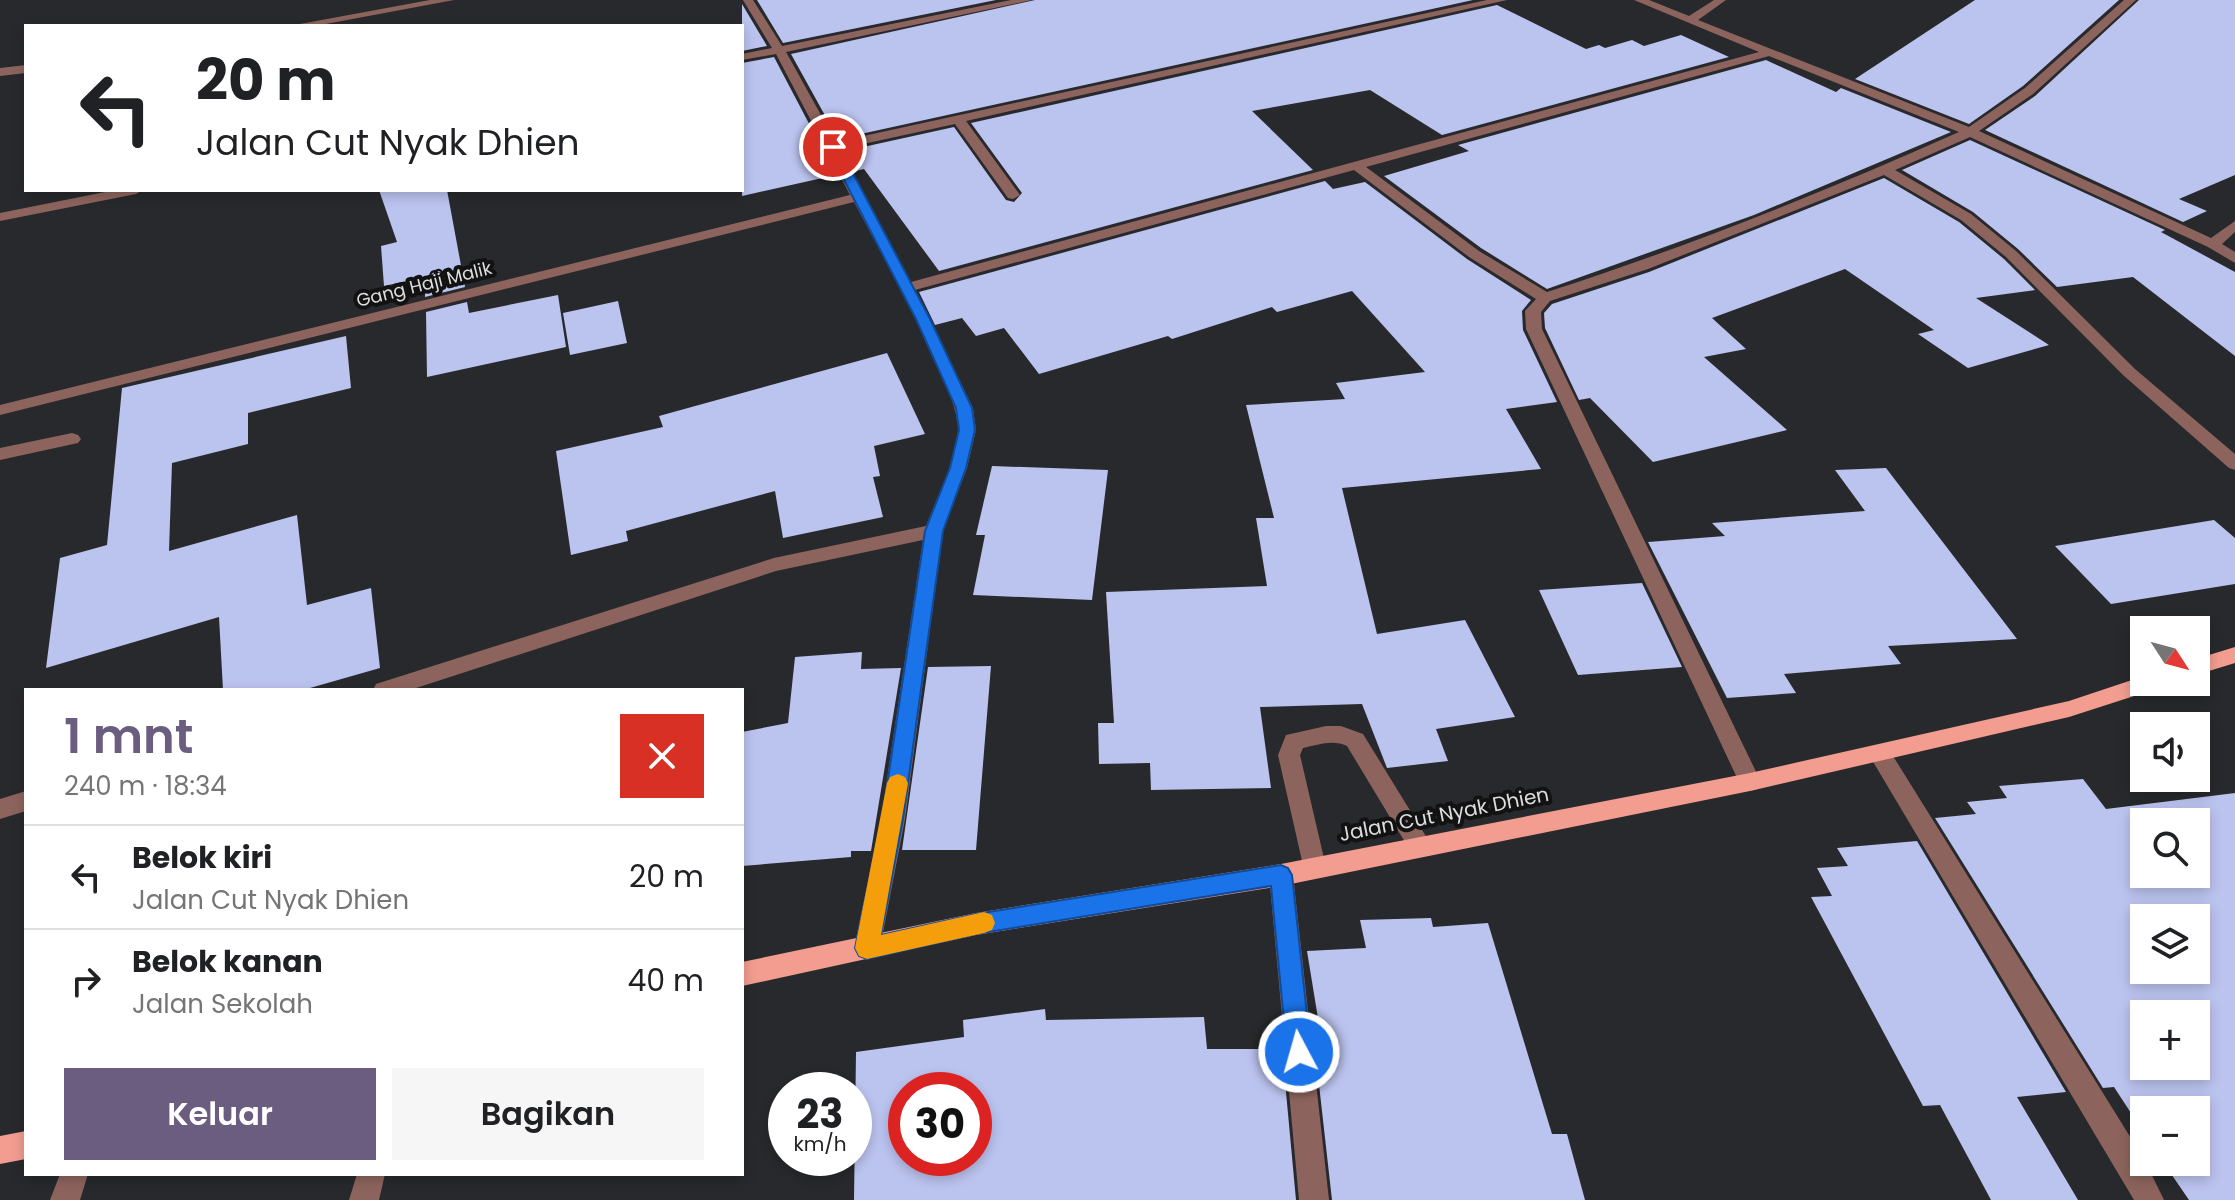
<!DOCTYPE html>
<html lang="id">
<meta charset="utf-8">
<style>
:root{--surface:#fff;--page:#f6f6f6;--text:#202124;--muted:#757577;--line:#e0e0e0;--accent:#6b5d80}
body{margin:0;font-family:Poppins,sans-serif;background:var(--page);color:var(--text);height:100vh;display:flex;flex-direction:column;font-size:30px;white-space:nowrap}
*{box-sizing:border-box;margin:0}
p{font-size:26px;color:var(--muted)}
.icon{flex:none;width:44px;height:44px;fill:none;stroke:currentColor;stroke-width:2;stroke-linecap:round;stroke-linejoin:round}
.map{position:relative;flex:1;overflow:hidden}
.panel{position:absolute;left:24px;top:688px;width:720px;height:488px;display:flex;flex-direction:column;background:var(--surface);border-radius:0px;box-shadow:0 4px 12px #0003}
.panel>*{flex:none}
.hud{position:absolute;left:24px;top:24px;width:720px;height:168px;border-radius:0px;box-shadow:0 4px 12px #0003;background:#fff;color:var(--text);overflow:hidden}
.needle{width:52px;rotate:126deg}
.tools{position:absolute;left:2130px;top:616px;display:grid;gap:16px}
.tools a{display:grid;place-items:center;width:80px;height:80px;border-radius:0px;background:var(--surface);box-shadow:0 4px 12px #0003;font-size:40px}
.speed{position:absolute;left:768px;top:1072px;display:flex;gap:16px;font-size:40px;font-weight:700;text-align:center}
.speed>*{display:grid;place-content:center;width:104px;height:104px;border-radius:50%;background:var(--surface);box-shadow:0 4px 12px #0003;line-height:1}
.speed small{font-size:20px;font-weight:400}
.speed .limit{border:12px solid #d22;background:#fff;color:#111}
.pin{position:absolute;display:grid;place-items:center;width:68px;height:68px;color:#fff;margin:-34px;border:4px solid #fff;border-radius:50%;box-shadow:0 2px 8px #0007}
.me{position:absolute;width:88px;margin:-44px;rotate:354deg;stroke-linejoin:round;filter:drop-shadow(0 0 6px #0008)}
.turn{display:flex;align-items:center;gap:28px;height:168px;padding:0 40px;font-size:36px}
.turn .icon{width:104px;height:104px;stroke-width:2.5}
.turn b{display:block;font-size:56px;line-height:68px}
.round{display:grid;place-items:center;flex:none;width:84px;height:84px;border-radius:0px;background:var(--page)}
.overview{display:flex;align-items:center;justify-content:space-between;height:136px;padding:0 40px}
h1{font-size:48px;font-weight:600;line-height:60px;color:var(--accent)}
.cta{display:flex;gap:16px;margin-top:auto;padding:16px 40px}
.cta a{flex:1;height:92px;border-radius:0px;background:var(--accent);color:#fff;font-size:32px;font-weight:600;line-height:92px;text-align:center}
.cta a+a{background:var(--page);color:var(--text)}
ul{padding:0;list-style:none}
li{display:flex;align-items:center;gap:24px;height:104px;padding:0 40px;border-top:2px solid var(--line)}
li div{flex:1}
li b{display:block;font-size:30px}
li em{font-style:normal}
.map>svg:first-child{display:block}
.building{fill:#bbc3ef;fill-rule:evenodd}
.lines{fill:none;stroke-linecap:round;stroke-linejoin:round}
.minor{fill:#8d645d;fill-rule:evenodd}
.major{fill:#f29d8f;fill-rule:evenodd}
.route{fill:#1a73e8;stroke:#114b97;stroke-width:2}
.slow{fill:#f59e0b}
.labels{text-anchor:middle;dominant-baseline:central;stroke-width:8;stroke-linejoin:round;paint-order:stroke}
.far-street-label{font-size:18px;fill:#dddddf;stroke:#121213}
.street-label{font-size:20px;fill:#dddddf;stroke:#121213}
</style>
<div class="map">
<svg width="2235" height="1200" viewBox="0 0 2235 1200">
<rect width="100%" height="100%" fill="#28292c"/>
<path class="building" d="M757 0H996L783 43Z
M1035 0H1473L838 139 791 54Z
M1975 0H2119L2023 86 1969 124 1855 79Z
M2139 0H2235V175L2179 199 2207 211 2183 222 1985 130 2035 96Z
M742 4 767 46 742 51Z
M1497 5 1586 49 1599 45 1605 48 1632 40 1644 46 1681 35 1729 57 1442 135 1370 90 1252 111 1313 170 939 271 864 169 855 171 845 151 954 127 1006 200 1014 202 1022 193 971 123Z
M774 57 836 175 742 196V63Z
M1766 60 1836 92 1841 88 1951 132 1754 215 1547 289 1481 248 1384 176 1469 151 1458 145Z
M1970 140 2165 230 2161 232 2235 272V356L2133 277 2057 287 2018 249 1973 212 1902 170Z
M1884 178 1959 222 2004 259 2035 290 1976 298 2049 345 1968 368 1918 334 1934 330 1845 269 1712 318 1746 349 1704 357 1787 430 1653 462 1590 398 1579 400 1545 328 1544 313 1552 304 1649 272Z
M1325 181 1333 189 1365 182 1467 259 1531 300 1522 311 1523 330 1557 402 1506 409 1541 469 1342 488 1377 634 1465 620 1515 717 1436 729 1448 761 1387 768 1362 704 1260 707 1271 788 1151 790 1150 763 1099 764 1098 723H1114L1106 592 1267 586 1256 518H1274L1246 405 1345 399 1336 383 1425 372 1352 291 1277 312 1272 307 1172 339 1168 336 1039 374 1004 328 976 336 962 318 935 325 919 292Z
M379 190H447L465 287 425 297V277L384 286 381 246 397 242Z
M558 295 566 347 427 377 426 312 467 302 469 313Z
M618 301 627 343 570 355 563 313Z
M346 336 351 388 248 413V444L172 463 169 551 297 515 307 605 371 588 380 668 303 690H223L219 617 46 668 60 558 107 545 122 388Z
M887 353 925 434 874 446 880 476 873 477 883 517 783 538 775 491 626 531 628 541 571 555 556 451 663 427 659 416Z
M992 466 1108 470 1092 600 973 595 985 535H976Z
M1886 468 2017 639 1888 646 1901 664 1784 674 1796 693 1727 698 1648 542 1725 536 1712 523 1865 511 1835 470Z
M2214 520 2235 538V584L2111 604 2055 546Z
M1642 583 1682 667 1578 675 1539 590Z
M862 652 861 669 901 668 871 851H851V857L742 866V732L788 723 795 657Z
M991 666 976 850H902L928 667Z
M2083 779 2106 809 2235 793V1200H2189L2163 1162H2196V1110H2144V1133L2114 1087 2103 1088 1935 818 1976 814 1967 802 2007 798 1999 786ZM2144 822H2196V874H2144ZM2144 918H2196V970H2144ZM2144 1014H2196V1066H2144Z
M1917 841 2066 1092 2017 1097 2078 1200H1991L1940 1105 1923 1106 1811 897 1832 896 1817 868 1848 866 1837 848Z
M1431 918 1433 927 1488 923 1552 1134H1567L1585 1200H1332L1315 1049H1323L1307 951 1366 948 1360 920Z
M1045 1009 1046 1020 1204 1017 1207 1049H1282L1296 1200H854L856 1052 964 1037 963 1020ZM906 1090H974V1158H906Z"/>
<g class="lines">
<path class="minor" d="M430 0H454L315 26H289Z
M743 0H753L782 46 1011 0H1032L786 52 836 142 1487 0H1507L966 121 1020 195 1013 199 1008 198 955 124 840 149 911 282 1759 52 1634 0H1649L1689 16 1714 0H1726L1698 20 1969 127 2025 88 2124 0H2136L2033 94 1979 131 2211 238 2235 221V232L2222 244 2235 252V263L2208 247 1970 137 1895 170 1971 214 2016 251 2135 369 2235 454V470L2229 468 2123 375 2006 257 1961 220 1884 175 1648 269 1550 301 1541 312 1542 329 1761 782 1758 789 1750 791 1742 789 1739 782 1526 329 1525 311 1536 299 1469 257 1354 170 915 290 973 408 976 430 967 468 943 531 905 819 880 948 876 956 867 960 858 956 854 948 881 819 923 540 776 571 410 690H373L376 684 774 558 926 526C938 496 954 465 958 432 963 395 876 243 854 202L0 415V405L850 195 776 54 742 60V54L772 48ZM1769 56 1959 132C1824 192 1687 247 1547 292L1479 251 1366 167Z
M26 65V73L0 76V68Z
M115 190H143L136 194 0 221V213Z
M72 433 78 435 81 439 78 443 0 460V448Z
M1326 726H1341L1363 734 1427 838 1431 845 1427 852 1419 855 1411 852 1347 746C1333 739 1317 745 1303 748L1300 755 1326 867 1323 874 1314 877 1305 874 1278 755 1286 735Z
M1880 745 1888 748 2144 1159 2164 1200H2134L1872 760 1869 754 1872 748Z
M26 791V811L0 819V799Z
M1281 864 1290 868 1293 875 1329 1200H1299L1269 875 1272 868Z
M60 1174H88L80 1200H50Z
M357 1174H385L379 1200H349Z"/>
<path class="major" d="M2235 647V663L2196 675V659Z
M2144 676V682H2162L2159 688 2069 717 1750 791 1281 886 976 935 742 986V962L976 913 1281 864 1750 773 2069 701Z
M26 1131V1159L0 1164V1136Z"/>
</g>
<path class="route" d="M828 145 839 147 930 319 972 408 975 430 966 468 943 531 903 819 881 935 976 914 1281 865 1288 868 1292 875 1311 1052 1307 1061 1299 1064 1290 1061 1287 1052 1271 886 976 934 867 959 859 956 855 948 882 819 925 531 950 468 959 430 956 408 916 319 827 147Z"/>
<path class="slow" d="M898 774 905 777 908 783 881 935 984 912 992 915 995 923 992 930 984 933 867 959 859 956 855 948 887 783 890 777Z"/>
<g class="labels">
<g class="far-street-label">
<text transform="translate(424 284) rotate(-14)">Gang Haji Malik</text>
</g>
<g class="street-label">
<text transform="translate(1444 814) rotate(-11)">Jalan Cut Nyak Dhien</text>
</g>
</g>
</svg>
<div class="tools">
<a><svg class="needle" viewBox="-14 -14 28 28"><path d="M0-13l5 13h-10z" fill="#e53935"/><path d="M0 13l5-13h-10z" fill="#757577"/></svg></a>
<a><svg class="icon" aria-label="sound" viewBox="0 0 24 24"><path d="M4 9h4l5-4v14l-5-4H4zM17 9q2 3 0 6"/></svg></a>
<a><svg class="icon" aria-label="search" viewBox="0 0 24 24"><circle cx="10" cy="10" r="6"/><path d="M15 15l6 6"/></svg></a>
<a><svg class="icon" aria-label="layers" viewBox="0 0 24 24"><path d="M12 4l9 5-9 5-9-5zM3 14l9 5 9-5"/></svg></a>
<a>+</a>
<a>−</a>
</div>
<div class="speed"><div>23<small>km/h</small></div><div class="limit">30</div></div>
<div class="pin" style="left:833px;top:147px;background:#d93025"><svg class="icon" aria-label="arrive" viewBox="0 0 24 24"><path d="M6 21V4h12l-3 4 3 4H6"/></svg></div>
<svg class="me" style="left:1299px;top:1052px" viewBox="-20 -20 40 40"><circle r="17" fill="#1a73e8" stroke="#fff" stroke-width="3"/><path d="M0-11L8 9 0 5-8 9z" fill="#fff"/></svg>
<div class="hud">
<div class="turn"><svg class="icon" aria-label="left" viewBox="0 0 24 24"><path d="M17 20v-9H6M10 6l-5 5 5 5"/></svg><div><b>20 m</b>Jalan Cut Nyak Dhien</div></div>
</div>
<section class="panel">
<div class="overview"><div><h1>1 mnt</h1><p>240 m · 18:34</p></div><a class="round" style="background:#d93025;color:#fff"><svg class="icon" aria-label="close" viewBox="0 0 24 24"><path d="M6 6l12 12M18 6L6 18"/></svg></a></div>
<ul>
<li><svg class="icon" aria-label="left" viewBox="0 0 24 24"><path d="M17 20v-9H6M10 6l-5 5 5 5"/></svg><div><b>Belok kiri</b><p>Jalan Cut Nyak Dhien</p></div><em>20 m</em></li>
<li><svg class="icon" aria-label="right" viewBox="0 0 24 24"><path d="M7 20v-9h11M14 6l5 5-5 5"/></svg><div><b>Belok kanan</b><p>Jalan Sekolah</p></div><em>40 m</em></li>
</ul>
<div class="cta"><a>Keluar</a><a>Bagikan</a></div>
</section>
</div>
